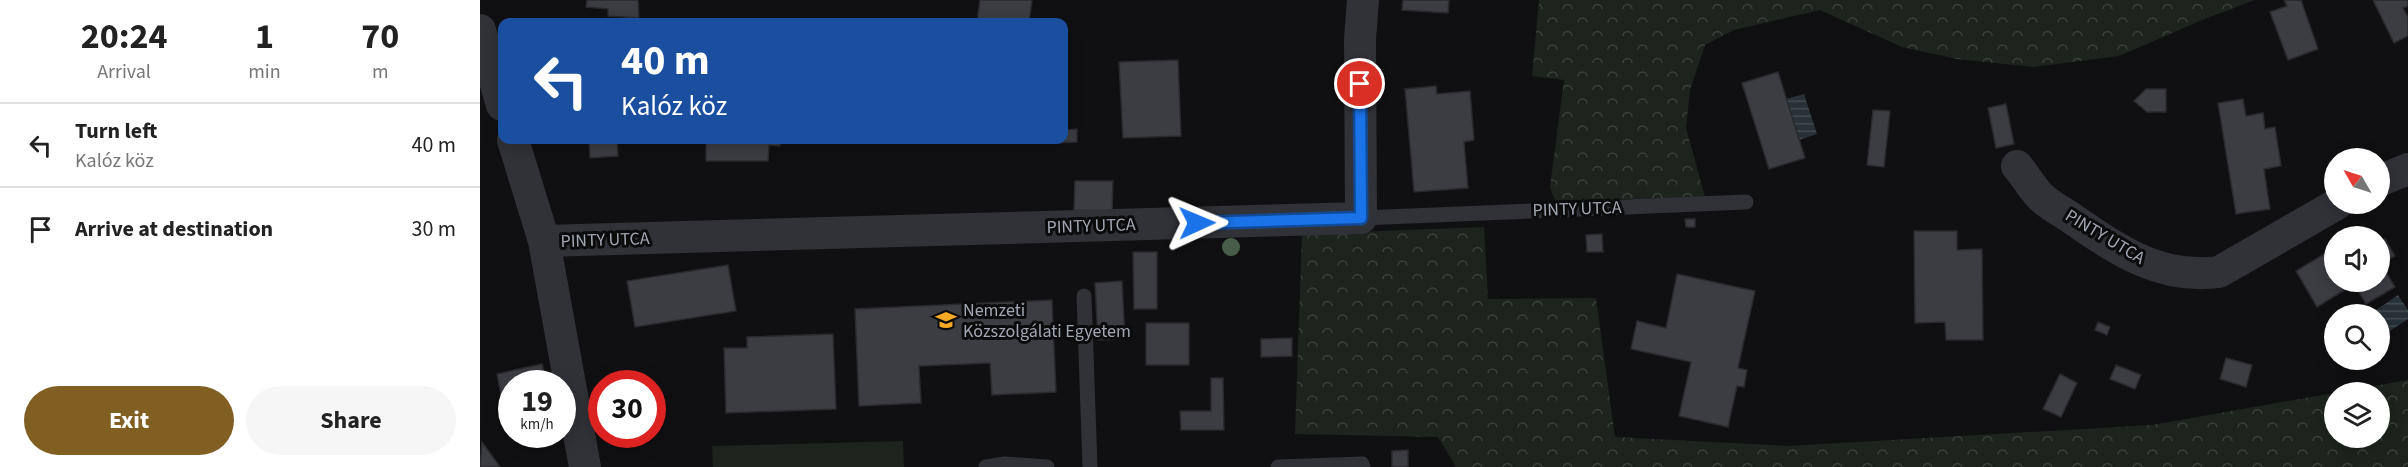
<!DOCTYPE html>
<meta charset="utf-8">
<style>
:root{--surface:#fff;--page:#f6f6f6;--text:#222;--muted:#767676;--line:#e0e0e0;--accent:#815f23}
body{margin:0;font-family:"Source Sans 3",sans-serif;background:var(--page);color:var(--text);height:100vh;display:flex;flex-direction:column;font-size:22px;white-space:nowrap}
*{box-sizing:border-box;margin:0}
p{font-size:20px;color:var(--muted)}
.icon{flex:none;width:33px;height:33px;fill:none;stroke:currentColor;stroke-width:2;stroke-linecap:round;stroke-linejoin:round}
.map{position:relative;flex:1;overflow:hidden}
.sheet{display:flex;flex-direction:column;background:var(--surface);width:480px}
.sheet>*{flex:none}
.banner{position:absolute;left:18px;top:18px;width:570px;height:126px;border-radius:12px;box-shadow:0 3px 15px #0003;background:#1a4fa0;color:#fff;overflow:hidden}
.needle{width:39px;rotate:309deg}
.tools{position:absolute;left:1844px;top:148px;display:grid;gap:12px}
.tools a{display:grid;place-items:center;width:66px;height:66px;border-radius:50%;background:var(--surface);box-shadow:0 3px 15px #0003;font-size:30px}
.speed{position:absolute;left:18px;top:370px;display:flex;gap:12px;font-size:30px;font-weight:700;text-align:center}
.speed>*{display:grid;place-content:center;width:78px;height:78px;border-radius:50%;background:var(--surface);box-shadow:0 3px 15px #0003;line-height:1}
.speed small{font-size:15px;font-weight:400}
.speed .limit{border:9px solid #d22;background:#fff;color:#111}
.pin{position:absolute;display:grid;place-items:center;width:51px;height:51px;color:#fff;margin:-26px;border:3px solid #fff;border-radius:50%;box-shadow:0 2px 6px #0007}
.me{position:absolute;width:66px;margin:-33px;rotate:89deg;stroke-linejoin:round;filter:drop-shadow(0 0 4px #0008)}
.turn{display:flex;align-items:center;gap:21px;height:126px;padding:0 24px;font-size:27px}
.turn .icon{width:78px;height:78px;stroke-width:2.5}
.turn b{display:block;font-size:42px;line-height:51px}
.eta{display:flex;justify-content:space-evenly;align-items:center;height:102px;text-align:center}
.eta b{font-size:36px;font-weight:700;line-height:42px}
.action{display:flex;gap:12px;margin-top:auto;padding:12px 24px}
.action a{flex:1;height:69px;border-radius:36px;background:var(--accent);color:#fff;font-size:24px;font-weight:700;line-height:69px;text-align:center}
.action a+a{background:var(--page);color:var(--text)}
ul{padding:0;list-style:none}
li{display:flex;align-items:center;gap:18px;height:84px;padding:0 24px;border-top:2px solid var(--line)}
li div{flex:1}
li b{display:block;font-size:22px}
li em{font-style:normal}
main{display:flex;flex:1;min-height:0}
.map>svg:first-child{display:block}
.forest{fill:url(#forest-crowns);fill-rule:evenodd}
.park{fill:#1c241d}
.water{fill:url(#water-rules)}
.building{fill:#3c3d42;stroke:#2a2a2e;stroke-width:1.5}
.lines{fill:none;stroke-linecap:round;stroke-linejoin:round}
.service{stroke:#313237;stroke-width:15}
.minor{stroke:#313237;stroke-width:32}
.tree{fill:#495e4a}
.route-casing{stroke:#114b97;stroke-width:15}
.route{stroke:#1a73e8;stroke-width:10}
.labels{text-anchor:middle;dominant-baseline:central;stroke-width:6;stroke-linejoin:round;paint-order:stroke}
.street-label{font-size:18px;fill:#a1a7b3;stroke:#0b0b0c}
.poi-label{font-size:18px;fill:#a1a7b3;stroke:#0b0b0c;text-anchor:start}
</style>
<main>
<section class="sheet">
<div class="eta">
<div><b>20:24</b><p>Arrival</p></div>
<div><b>1</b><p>min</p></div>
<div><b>70</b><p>m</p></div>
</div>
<ul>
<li><svg class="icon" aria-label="left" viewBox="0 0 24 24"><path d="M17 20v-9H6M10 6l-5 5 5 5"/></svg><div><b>Turn left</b><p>Kalóz köz</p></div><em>40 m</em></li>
<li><svg class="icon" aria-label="arrive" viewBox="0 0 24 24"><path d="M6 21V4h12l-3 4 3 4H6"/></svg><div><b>Arrive at destination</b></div><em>30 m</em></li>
</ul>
<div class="action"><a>Exit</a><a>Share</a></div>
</section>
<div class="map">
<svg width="1928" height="467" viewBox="0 0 1928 467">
<defs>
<pattern id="forest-crowns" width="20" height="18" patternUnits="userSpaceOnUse" patternTransform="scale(1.5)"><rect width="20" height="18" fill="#1c241d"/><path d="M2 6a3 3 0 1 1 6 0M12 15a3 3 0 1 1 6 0" fill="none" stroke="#3a413b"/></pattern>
<pattern id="water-rules" width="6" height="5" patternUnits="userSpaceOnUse" patternTransform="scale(1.5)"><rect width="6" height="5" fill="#283137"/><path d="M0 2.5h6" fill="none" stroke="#444c52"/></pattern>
</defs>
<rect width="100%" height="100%" fill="#101012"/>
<path class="forest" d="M1059 0H1775L1727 18 1639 56 1553 67 1477 59 1422 47 1340 10 1254 30 1225 45 1210 90 1206 128 1225 197 1075 201 1070 187 1084 80 1052 76Z
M1004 227 1008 299 1116 298 1135 437 1308 446 1672 425 1928 380V467H976L958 437 815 434 822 234ZM1854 393H1899V438H1854Z"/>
<path class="park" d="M423 441 424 467H233L232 446Z"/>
<path class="water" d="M1324 94 1337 134 1319 140 1306 99Z
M1918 295 1928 310V319L1899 338V315H1889Z"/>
<path class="building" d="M107 0H158L159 18 128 16V9L106 7Z
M500 0H552L549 22H497Z
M923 0H969L968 13 922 10Z
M1804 0H1821L1838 49 1808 60 1790 12 1807 6Z
M1893 0H1928V6L1923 8 1928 17V36L1914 43Z
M698 60 701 136 643 138 639 62Z
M1298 72 1325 158 1289 169 1262 83Z
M956 86 957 94 990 91 994 140 984 142 988 188 934 192 925 89Z
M1666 89H1686V112H1667L1654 101Z
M1763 99 1766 116 1783 113 1785 129 1795 127 1801 166 1784 169 1790 209 1756 214 1738 103Z
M1526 104 1534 144 1516 148 1508 108Z
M1393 110 1410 111 1404 167 1387 165Z
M597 129V142L574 143 573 140H584V130Z
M109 140H137L138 156 110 158Z
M226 140H300V146L289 145 288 161H226Z
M595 181H633L632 211 594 210Z
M1205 219H1215V227H1206Z
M1886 229 1891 237H1873Z
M1434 231H1477V250L1502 249 1503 340H1466L1465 322 1435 323Z
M1122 234 1123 252H1107L1106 235Z
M1905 239 1915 256 1901 264 1915 287 1886 304 1874 284 1837 307 1816 271 1854 248V282H1899V242Z
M653 252H677V309H654Z
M248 265 256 311 155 327 147 281Z
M1197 274 1275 291 1258 368 1267 370 1264 387 1257 386 1248 427 1199 416 1211 362 1151 349 1157 321 1186 328Z
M642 281 645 339 618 340 615 283Z
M572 300 576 392 512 395 510 363 439 366 441 403 379 406 375 309Z
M1618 322 1630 327 1627 335 1615 330Z
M666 323H709V365H666Z
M353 334 356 409 246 413 244 348H267V337Z
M812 338V356L781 357V339Z
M1746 358 1772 365 1766 387 1740 379Z
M62 364 67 384H32V399L22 401 17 374Z
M1636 365 1661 375 1655 389 1630 379Z
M1580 374 1597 383 1581 417 1563 409Z
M731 378H743L744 430H701L700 411H731Z
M2 442 20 467H0Z
M928 450V467H912V451Z"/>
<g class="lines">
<path class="service" d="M881 218 1266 202
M604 296 610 467
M506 467 525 464 567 467
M798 467 882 464 883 467"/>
<path class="minor" d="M0 30 22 105
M33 140 64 241 105 467
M1537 166C1545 175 1551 187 1560 196 1568 205 1583 212 1594 220 1639 251 1682 280 1739 272L1857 204
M1899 181 1928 169
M64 241 881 218 880 39 883 0"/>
</g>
<circle class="tree" cx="751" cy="247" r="9"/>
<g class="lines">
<g class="route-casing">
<path id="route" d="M717 223 881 218 880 84"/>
</g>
<use href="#route" class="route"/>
</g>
<defs>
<g id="university-bare" transform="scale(1.62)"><path d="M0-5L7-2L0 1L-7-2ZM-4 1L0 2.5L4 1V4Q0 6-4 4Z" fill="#f5a925" stroke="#0b0b0c" stroke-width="2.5" paint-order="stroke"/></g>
</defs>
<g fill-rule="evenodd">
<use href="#university-bare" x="466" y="320"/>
</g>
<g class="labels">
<g class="street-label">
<text transform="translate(1097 209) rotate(-2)">PINTY UTCA</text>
<text transform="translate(611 226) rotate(-2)">PINTY UTCA</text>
<text transform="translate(1625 237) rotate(31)">PINTY UTCA</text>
<text transform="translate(125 240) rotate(-2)">PINTY UTCA</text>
</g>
<g class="poi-label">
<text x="483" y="310">Nemzeti<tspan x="483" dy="21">Közszolgálati Egyetem</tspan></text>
</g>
</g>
</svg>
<div class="tools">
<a><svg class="needle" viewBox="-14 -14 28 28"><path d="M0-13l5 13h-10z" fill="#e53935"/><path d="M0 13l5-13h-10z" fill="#767676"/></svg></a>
<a><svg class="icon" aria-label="sound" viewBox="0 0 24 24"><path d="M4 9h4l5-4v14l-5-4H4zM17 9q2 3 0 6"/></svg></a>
<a><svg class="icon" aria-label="search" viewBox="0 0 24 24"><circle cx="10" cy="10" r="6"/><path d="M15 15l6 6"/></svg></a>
<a><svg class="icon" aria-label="layers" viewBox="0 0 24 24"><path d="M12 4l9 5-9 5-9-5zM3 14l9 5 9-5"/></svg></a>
</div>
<div class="speed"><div>19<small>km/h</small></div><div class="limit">30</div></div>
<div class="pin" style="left:880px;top:84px;background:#d93025"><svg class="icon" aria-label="arrive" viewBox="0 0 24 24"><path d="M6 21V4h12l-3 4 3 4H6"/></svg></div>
<svg class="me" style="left:717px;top:223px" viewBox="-20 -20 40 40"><path d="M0-17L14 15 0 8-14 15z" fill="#1a73e8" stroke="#fff" stroke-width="4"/></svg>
<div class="banner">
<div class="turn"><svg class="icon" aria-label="left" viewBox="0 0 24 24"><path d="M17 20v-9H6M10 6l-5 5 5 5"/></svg><div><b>40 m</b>Kalóz köz</div></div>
</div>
</div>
</main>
